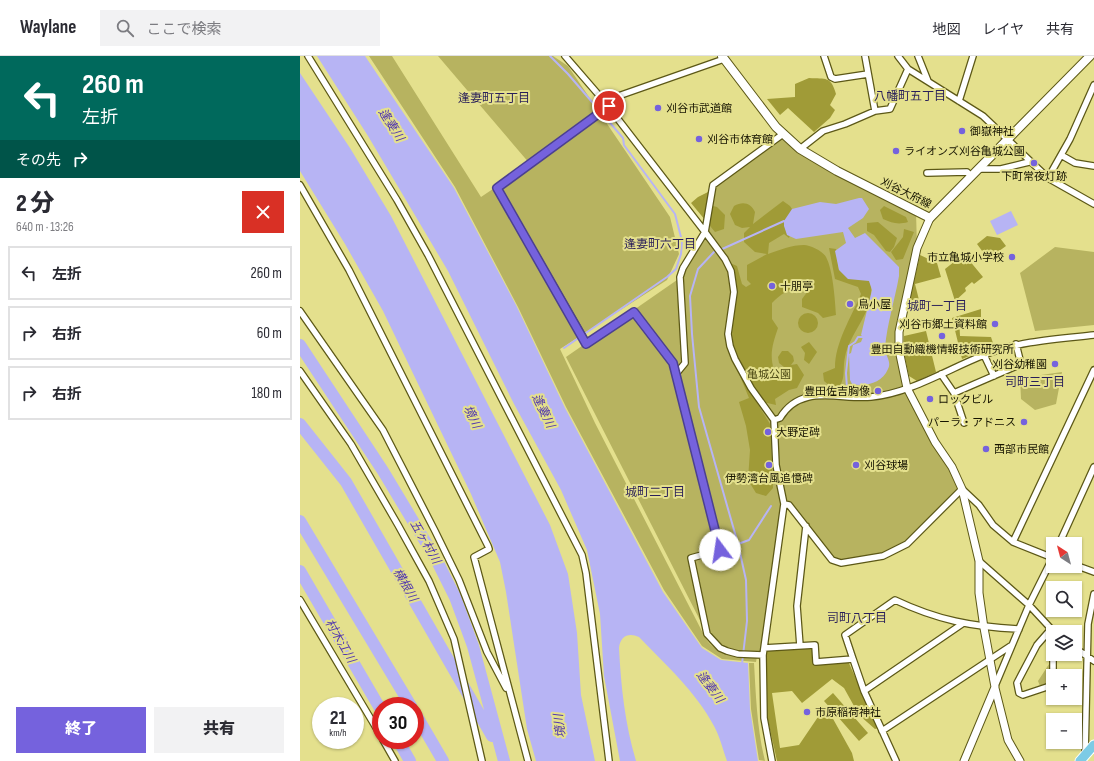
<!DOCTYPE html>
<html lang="ja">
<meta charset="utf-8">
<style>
:root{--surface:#fff;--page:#f2f2f3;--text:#2b2b33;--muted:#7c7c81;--line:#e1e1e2;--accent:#7562dd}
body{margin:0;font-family:"Sofia Sans Condensed","Noto Sans JP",sans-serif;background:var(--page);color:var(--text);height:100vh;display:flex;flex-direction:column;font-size:15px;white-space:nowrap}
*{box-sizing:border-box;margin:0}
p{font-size:13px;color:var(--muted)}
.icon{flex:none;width:22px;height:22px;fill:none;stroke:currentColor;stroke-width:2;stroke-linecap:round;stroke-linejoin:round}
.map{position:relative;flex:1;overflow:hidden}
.sheet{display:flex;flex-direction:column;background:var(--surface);width:300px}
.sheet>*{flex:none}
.banner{background:#00695c;color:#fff;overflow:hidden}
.needle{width:26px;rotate:324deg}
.fabs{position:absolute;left:746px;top:481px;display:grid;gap:8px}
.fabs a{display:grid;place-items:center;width:36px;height:36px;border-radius:0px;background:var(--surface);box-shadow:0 1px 3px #0004;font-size:20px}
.speed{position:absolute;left:12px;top:641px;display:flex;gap:8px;font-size:20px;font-weight:700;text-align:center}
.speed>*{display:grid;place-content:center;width:52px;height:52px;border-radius:50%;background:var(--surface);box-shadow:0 1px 3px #0004;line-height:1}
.speed small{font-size:10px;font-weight:400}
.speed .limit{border:6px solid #d22;background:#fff;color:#111}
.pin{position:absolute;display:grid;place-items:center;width:34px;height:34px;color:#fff;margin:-17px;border:2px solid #fff;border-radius:50%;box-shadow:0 1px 4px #0007}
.me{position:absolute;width:44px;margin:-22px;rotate:346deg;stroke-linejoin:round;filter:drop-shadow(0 0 3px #0008)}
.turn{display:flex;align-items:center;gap:14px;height:84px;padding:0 16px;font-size:18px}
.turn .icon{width:52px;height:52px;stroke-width:2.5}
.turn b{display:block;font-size:28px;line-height:34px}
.then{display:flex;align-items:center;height:38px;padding:0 16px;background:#0003;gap:8px;font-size:15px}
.round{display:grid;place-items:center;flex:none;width:42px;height:42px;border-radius:0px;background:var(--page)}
.overview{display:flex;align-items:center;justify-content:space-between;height:68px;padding:0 16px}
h1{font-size:24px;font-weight:800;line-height:30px}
.primary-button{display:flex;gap:8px;margin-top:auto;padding:8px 16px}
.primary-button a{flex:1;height:46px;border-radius:0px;background:var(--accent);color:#fff;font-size:16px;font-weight:800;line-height:46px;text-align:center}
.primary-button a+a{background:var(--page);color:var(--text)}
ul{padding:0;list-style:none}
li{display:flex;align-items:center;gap:12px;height:54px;margin:0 8px 6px;padding:0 8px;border:2px solid var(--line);border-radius:0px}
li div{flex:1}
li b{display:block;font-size:15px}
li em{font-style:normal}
header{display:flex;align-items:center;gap:24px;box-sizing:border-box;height:56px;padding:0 20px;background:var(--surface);border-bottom:1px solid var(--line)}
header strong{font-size:19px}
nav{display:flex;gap:22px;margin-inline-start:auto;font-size:14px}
.search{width:280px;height:36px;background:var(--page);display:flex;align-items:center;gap:10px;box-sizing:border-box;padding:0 14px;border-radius:0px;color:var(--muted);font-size:15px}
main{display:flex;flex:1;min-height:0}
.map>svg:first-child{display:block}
.green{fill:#b7b360}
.forest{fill:#a09b37}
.water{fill:#b7b4f4}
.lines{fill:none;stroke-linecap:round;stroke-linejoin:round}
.stream{stroke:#b7b4f4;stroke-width:2}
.river{stroke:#b7b4f4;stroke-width:12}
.minor-casing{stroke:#5c5817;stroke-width:8}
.tertiary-casing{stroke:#5c5817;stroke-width:9}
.secondary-casing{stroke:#5c5817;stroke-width:10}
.primary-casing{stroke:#fff;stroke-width:11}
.minor{stroke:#fff;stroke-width:5.5}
.tertiary{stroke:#fff;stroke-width:7}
.secondary{stroke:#fff;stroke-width:8}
.primary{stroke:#7dcbe5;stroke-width:9}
.route-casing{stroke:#4c4090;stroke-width:10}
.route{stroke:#7562dd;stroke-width:7}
.poi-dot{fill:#7562dd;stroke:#e4e08d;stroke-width:1.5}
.labels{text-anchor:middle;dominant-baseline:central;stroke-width:4;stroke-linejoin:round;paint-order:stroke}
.poi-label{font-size:11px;fill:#161400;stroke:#e4e08d;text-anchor:start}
.street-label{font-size:11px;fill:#161400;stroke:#e4e08d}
.park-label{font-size:11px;fill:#4c4914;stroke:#e4e08d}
.neighbourhood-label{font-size:12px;fill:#291f59;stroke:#e4e08d}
.water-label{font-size:12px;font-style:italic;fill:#5036af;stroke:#e4e08d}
</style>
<header>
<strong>Waylane</strong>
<div class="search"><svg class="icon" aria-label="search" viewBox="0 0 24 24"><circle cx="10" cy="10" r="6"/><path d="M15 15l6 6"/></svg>ここで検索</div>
<nav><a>地図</a><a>レイヤ</a><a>共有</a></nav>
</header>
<main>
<section class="sheet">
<div class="banner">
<div class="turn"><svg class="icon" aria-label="left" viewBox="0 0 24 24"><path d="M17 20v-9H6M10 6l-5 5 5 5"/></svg><div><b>260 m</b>左折</div></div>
<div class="then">その先<svg class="icon" aria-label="right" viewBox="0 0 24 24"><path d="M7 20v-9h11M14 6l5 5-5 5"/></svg></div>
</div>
<div class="overview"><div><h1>2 分</h1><p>640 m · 13:26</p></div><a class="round" style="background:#d93025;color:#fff"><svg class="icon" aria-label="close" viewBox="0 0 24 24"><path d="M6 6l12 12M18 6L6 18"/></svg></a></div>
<ul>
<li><svg class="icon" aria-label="left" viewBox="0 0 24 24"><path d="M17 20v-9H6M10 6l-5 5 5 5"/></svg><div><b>左折</b></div><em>260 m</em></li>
<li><svg class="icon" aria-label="right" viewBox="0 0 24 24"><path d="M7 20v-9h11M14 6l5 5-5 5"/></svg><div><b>右折</b></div><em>60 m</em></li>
<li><svg class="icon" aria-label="right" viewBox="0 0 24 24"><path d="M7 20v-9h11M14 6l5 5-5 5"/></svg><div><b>右折</b></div><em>180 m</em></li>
</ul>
<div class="primary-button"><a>終了</a><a>共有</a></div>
</section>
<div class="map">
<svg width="794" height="705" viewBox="0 0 794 705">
<rect width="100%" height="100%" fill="#e4e08d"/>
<path class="green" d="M69 0H92L181 141 230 108 138 0H253L268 10 370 161 379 198 367 224 260 293 295 367 406 583C419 601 437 600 457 601L456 606 422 603 402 590 364 534 266 351 218 251 155 131Z
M483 78 500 93 616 155 617 192 599 276 607 332 662 433C631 464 603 502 557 505 549 506 540 504 532 504L502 465 484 448 463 599C434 597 428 600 407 578L266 301 377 224 405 176 413 129Z
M755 191 794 196V269L735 275 720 217Z
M762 316 756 348 735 354 721 343 720 322Z
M751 605V627L740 630 738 625Z
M449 607H454C456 640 457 673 465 705L459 704 451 653Z"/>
<path class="forest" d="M509 22C526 23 531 20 536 38L530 49 535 54 530 62 514 76 488 52 480 59 467 43 495 41V28Z
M410 135 409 149 417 151 425 159 424 173 415 176 391 147 398 141Z
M483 145 490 150 496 159 489 182 484 178 469 187 468 198C479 194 492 189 504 189 510 189 523 195 526 201 533 214 535 244 536 259L523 262 518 257 502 251V243L508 235 500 231C488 233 481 238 472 247V263L478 272C473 287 469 298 474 314L484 311 479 307 478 301 482 295H488L493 300 494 305 491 309 497 308 504 319 497 332 489 334 475 343 476 349 463 346C455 333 436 300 433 286 429 256 444 238 430 207L437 210 442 228 446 231 451 228 447 224V209L467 198 455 196 444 186V177L450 171 442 172 435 169 430 158 434 150C443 145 451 147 455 156L453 168Z
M584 150 606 161 608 166C598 169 592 167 583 163L580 154Z
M578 166 597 182 594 191 590 196 586 195 574 179 567 175V167Z
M604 173 614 176 603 203 596 204 591 196 603 181Z
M687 180 700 182 706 190 688 203 677 188Z
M529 192 536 193 539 214 565 217C567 221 571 227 571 231 573 257 550 276 545 301 542 315 547 323 536 335L524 325 523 317 535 312C535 286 551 262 561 238L558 231 535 223Z
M664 198 683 221 674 228 672 226 665 232 666 235 655 245 645 213Z
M620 199 637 207 641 221 615 228 620 248 608 251Z
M681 253V261H659L660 280 691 281 694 290 662 303 652 262Z
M498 267a10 10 0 1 1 20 0a10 10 0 1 1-20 0Z
M430 260 432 285 449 334 470 368 473 432 466 440 456 437 448 424 450 394 446 370 439 346 449 342 435 308 428 282Z
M626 275 636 316 617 325 609 320 604 297V280Z
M509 286 517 296 509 308 504 304 505 297 501 291Z
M512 592 513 609 548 605 578 672 575 673 559 659 544 632 532 623 502 647 492 635 472 637 480 692 499 689 520 658 532 661 552 697 554 705H477L467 660 466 595Z
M533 637 568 677 559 685 524 645Z"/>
<path class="water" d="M17 0H65L154 132 216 249 265 352 363 536 402 592 421 604 448 607 450 653 458 705H427C423 694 420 681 414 670 396 636 366 609 339 581 329 576 320 580 319 592 321 631 325 668 336 705H320L304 620 300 558 287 494 261 434 214 348 148 215 68 80Z
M0 17 50 92 91 160 250 469 268 518 277 577 281 639 295 705H236L227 673 206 536 200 506 171 438 83 255 45 188 0 115Z
M559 142H562L569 153 563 162 548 172 555 182 565 177 599 211V220C595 243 587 268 585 292 585 300 592 305 588 313 582 327 566 331 552 328L550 324 549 298 551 297 553 289 561 286 563 281 561 279 572 234 569 225 548 223 539 214 535 195 546 187 543 176 496 183 487 179 484 170V165L492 153 520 146 536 148Z
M711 155 718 169 697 179 690 165Z"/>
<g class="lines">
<path class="stream" d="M250 0 268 18 323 82 324 89 375 158 382 185 381 198 376 213 367 221 264 292
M420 194 484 165
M414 196 398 213 390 240 392 278 399 351 438 488 446 524 447 565 442 608
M547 332 546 317 549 290 555 286 558 281H563
M438 488 449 484 471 450"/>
<path class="river" d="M0 289 83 415 137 505 155 541 173 590 204 705
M0 368 46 426 192 680
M0 465 111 650
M0 515 81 654
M115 657 143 705
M98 684 110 705"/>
<g class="minor-casing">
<path id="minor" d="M8 0 97 144 128 199 282 499 286 517 309 705
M265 0 304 45 405 176 425 203 431 215 434 236 428 278 430 290 435 303 451 332 474 364 476 409 484 448 463 599 464 662 472 705
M524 0 531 21 535 23 568 18
M565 0 575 55
M598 0 608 13 683 60 748 122 794 148
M618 0 628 25
M304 45 424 3
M659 45 673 0
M309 50 197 132 287 288 334 256 373 307 376 318
M500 93 523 75 545 68 575 55 590 53 608 13
M761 99 775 107 794 110
M678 113H701L729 106
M627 117 667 116 671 120
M748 122 770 83 794 29
M0 129 49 214 188 490 189 493 174 501 228 705
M0 255 83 374 135 475 159 524 187 596 206 632
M684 299 694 320
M0 315 51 388 98 469 129 525 154 583 182 705
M641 318 654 337 721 308 716 288
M654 337 664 367
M474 364 480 362C501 327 539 344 571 341 611 337 648 313 684 299 719 285 757 283 794 279
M484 448 489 449 532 504 541 507 583 500 607 488 662 433 679 449 693 469 713 486 753 502
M713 486 794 314
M759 488 794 411
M679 505 729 549 754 576
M775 509 794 516
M0 544 81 680
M751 573 737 589 717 627 719 637 723 639 753 629
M500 590 497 550 506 470
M464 592 515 589 516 606 553 603 564 635 596 705
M775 592 794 605
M753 596V620
M463 599 438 598 427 595 420 592 407 578 391 502 420 494 376 318 385 307 380 221 383 212 405 176 413 129 483 78
M553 603 545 579 595 544C637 564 673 571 719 573
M695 630 729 549 753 501
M564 635 662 568
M582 675 712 589
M83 684 95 705
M785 699 788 568 794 538"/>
</g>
<g class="tertiary-casing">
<path id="tertiary" d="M630 162 617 192 599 276V294L607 332 635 386 652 411 662 433 679 505V537L684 572 695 631 664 705
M695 632 708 684 720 705"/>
</g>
<g class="secondary-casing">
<path id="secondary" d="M422 0 476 71 500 93 537 115 630 162 790 0"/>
</g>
<g class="primary-casing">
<path id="primary" d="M780 705 794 689"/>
</g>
<use href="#minor" class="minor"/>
<use href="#tertiary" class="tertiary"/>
<use href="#secondary" class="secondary"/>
<use href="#primary" class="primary"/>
</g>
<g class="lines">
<g class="route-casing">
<path id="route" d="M309 50 197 132 286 288 334 256 373 307 420 494"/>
</g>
<use href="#route" class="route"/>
</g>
<g class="poi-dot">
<circle cx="358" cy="52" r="4"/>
<circle cx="662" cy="75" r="4"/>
<circle cx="399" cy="83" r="4"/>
<circle cx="596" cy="95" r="4"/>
<circle cx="734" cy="107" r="4"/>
<circle cx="712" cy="201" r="4"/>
<circle cx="472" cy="230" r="4"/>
<circle cx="550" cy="248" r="4"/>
<circle cx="695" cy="268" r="4"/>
<circle cx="642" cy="280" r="4"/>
<circle cx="755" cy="308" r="4"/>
<circle cx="578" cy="335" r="4"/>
<circle cx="630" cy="343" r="4"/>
<circle cx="724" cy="366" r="4"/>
<circle cx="468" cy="376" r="4"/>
<circle cx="686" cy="393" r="4"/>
<circle cx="469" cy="409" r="4"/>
<circle cx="556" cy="409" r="4"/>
<circle cx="507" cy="656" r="4"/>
</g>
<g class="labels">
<g class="poi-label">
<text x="366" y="52">刈谷市武道館</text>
<text x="670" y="75">御嶽神社</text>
<text x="407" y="83">刈谷市体育館</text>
<text x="604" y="95">ライオンズ刈谷亀城公園</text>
<text x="734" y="120" text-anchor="middle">下町常夜灯跡</text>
<text x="704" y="201" text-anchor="end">市立亀城小学校</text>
<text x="480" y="230">十朋亭</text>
<text x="558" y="248">鳥小屋</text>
<text x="687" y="268" text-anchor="end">刈谷市郷土資料館</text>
<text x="642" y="293" text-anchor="middle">豊田自動織機情報技術研究所</text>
<text x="747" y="308" text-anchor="end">刈谷幼稚園</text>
<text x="570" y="335" text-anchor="end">豊田佐吉胸像</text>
<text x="638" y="343">ロックビル</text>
<text x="716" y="366" text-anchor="end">パーラ・アドニス</text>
<text x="476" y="376">大野定碑</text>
<text x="694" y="393">西部市民館</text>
<text x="564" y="409">刈谷球場</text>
<text x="469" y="422" text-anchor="middle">伊勢湾台風追憶碑</text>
<text x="515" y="656">市原稲荷神社</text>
</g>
<g class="street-label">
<text transform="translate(606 137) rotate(26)">刈谷大府線</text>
</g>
<g class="park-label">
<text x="469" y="318">亀城公園</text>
</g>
<g class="neighbourhood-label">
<text x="610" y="40">八幡町五丁目</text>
<text x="194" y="42">逢妻町五丁目</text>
<text x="360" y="188">逢妻町六丁目</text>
<text x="637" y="250">城町一丁目</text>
<text x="735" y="326">司町三丁目</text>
<text x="355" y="436">城町二丁目</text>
<text x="557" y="562">司町八丁目</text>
</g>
<g class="water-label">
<text transform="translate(91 69) rotate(57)">逢妻川</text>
<text transform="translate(243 355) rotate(64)">逢妻川</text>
<text transform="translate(172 361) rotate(64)">境川</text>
<text transform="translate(125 486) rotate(60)">五ヶ村川</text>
<text transform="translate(105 529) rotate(60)">横根川</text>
<text transform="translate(40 585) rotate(60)">村木江川</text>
<text transform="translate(410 631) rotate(53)">逢妻川</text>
<text transform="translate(260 670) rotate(-97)">境川</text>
</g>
</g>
</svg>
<div class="fabs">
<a><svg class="needle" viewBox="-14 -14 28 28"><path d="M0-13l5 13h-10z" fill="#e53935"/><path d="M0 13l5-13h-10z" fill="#7c7c81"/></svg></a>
<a><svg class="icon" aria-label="search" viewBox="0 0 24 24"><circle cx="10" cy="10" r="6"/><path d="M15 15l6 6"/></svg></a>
<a><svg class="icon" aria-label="layers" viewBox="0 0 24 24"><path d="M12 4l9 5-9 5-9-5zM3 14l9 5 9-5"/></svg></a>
<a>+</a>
<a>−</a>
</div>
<div class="speed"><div>21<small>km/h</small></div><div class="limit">30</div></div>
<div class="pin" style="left:309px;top:50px;background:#d93025"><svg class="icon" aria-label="arrive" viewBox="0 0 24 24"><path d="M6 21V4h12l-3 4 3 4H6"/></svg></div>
<svg class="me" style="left:420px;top:494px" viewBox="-20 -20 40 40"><circle r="19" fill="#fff"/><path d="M0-13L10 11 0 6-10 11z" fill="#7562dd"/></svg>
</div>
</main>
